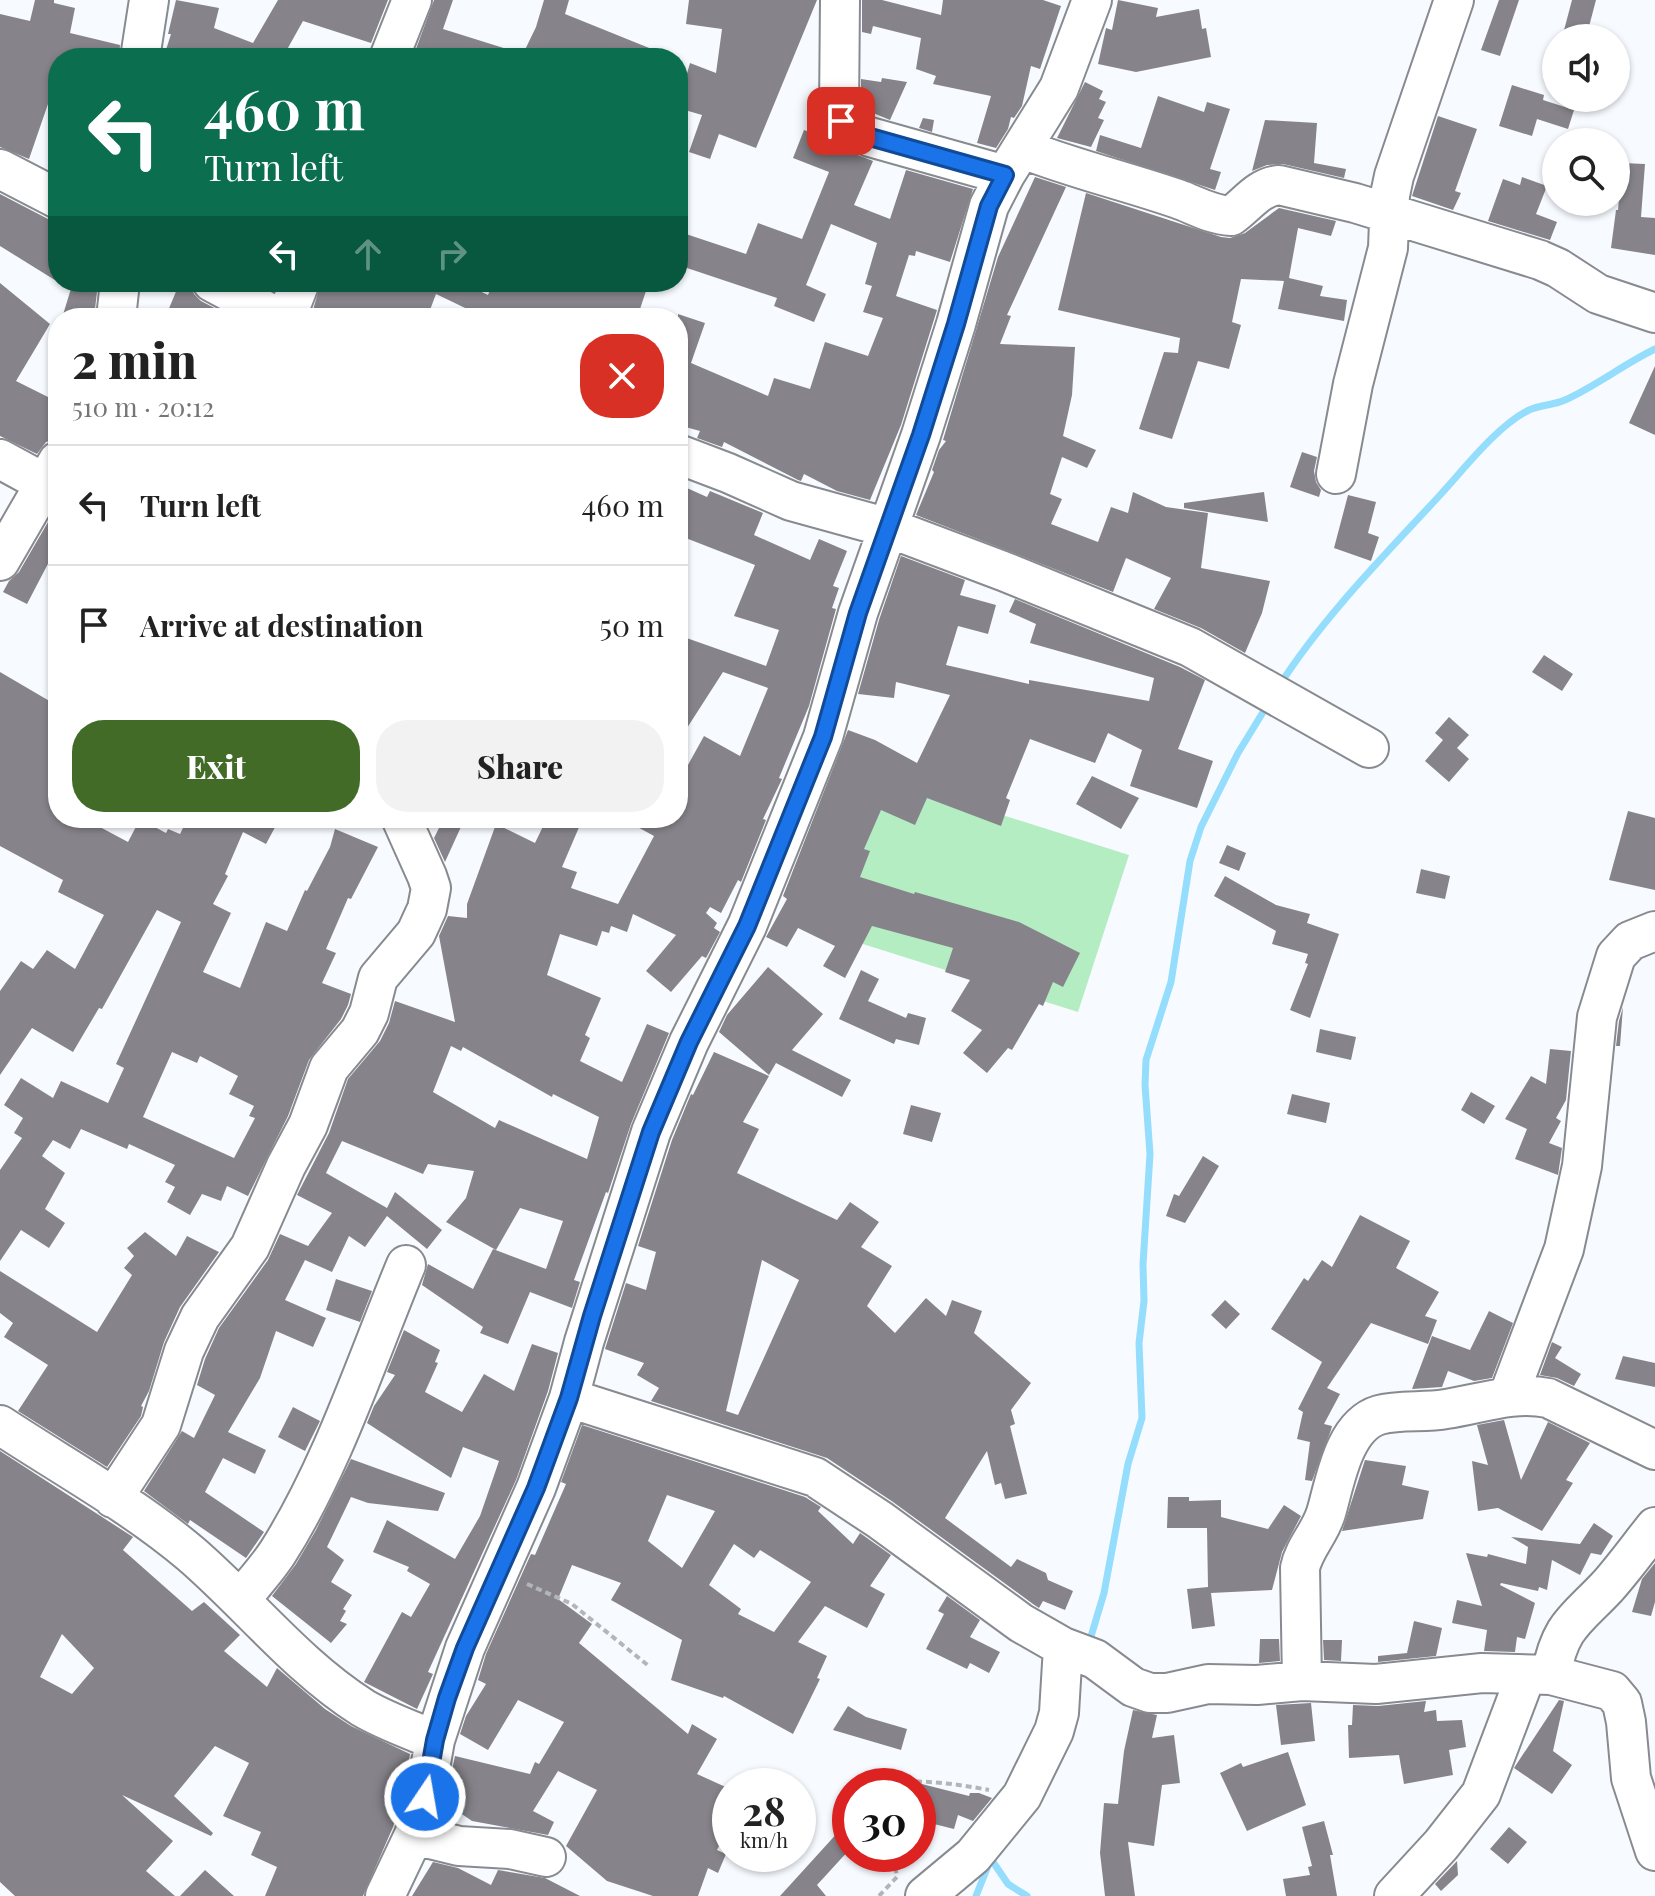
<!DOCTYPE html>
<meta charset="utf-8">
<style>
:root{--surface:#fff;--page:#f2f2f2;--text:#222;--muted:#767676;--line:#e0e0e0;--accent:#426b28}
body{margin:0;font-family:"Playfair Display",serif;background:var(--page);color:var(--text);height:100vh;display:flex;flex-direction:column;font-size:30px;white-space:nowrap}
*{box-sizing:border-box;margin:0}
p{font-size:26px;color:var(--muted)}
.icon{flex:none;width:44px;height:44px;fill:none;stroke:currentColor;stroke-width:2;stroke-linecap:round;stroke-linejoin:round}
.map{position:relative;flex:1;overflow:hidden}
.side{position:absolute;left:48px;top:308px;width:640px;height:520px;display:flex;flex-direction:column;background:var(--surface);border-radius:32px;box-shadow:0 2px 6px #0004}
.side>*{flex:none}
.top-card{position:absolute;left:48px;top:48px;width:640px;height:244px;border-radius:32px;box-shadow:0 2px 6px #0004;background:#0b6e4f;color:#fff;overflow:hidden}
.fabs{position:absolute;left:1542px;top:24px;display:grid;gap:16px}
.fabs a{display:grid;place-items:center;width:88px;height:88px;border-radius:50%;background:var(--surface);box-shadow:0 2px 6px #0004;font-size:40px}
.speed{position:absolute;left:712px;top:1768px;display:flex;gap:16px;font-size:40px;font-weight:700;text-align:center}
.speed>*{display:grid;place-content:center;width:104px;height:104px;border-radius:50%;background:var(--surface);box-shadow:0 2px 6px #0004;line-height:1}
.speed small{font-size:20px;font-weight:400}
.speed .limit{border:12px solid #d22;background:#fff;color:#111}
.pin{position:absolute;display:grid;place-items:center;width:68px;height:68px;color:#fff;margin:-34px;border-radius:16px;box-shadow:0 4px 12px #0006}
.me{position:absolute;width:88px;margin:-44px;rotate:12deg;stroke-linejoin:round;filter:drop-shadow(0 0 6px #0008)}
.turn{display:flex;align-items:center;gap:28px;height:168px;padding:0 24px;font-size:36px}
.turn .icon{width:104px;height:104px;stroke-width:2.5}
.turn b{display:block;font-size:56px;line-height:68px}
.lanes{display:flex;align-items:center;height:76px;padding:0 24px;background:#0003;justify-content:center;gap:40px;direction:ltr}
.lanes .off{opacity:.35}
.round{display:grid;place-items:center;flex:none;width:84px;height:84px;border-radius:32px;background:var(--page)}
.head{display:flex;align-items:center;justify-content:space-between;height:136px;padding:0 24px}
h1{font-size:48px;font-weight:800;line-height:60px}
.primary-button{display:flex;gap:16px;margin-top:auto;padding:16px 24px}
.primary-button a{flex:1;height:92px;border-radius:32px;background:var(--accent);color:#fff;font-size:32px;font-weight:800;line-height:92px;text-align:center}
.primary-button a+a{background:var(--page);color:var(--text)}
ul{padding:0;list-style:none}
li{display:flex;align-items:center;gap:24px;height:120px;padding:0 24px;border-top:2px solid var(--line)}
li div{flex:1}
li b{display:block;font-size:30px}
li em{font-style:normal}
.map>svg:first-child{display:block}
.green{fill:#b5edc2}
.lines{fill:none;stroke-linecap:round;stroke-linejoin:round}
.stream{stroke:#94ddfc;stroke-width:7}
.building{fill:#86848a;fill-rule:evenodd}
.minor-casing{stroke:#878b90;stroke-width:42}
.path{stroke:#b3b6b9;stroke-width:4;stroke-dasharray:6 4;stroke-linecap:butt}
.minor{stroke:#fff;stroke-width:38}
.route-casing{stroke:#114b97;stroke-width:20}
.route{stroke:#1a73e8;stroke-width:14}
</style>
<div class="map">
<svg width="1655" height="1896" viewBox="0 0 1655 1896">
<rect width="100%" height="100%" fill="#f7fbff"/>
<path class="green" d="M876 775 1129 855 1078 1012 825 932Z"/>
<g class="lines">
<path class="stream" d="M1279 686C1323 617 1385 555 1441 494 1465 468 1497 426 1529 410 1540 405 1554 405 1565 400 1596 386 1624 364 1655 349
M1089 1643 1104 1593 1128 1464 1142 1418 1139 1343 1144 1301 1143 1264 1150 1154 1145 1085 1146 1060 1171 982 1190 861 1201 827 1238 753 1268 704
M991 1859 1008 1884 1027 1896
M976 1896 990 1861"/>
</g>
<path class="building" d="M35 0H54V3L75 8 70 33 120 45 119 58H58V75L29 159 0 147V14L30 21Z
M176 0 219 8 214 28 253 43 278 0H388L371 43 303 21 284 55 288 58H183L165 53 171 34H168Z
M434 0H453L443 29 516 52 515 58 413 57Z
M544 0H569L565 14 674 58H521L536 27Z
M689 0H817L756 148 719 134 710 159 689 152 702 115 678 108V105L690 63 716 73 722 29 686 24Z
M862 0H882L941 15 943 0H1043L1061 6 1040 69 1031 66 1022 106 1014 118 1011 117 1008 129 996 148 977 143 991 96 933 84 936 76 916 69 921 38 873 26 871 34 862 32Z
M1118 0 1158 8 1156 17 1199 9 1202 29 1206 28 1211 57 1136 72 1098 64 1106 28 1112 30Z
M1499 0H1519L1500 56 1481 50Z
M1572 0H1596L1586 38 1563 34Z
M882 78 907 82 890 120 861 108V79L881 82Z
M1085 82 1103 91 1099 99 1106 102 1098 118 1104 120 1091 147 1057 138Z
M1512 85 1544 95 1543 100 1574 110 1568 129 1537 119 1532 136 1499 126Z
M1158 96 1204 112 1207 102 1230 109 1210 169 1221 172 1215 190 1096 151 1100 135 1141 148Z
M1438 116 1477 129 1455 191 1461 193 1453 210 1412 196Z
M923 118 934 120 932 132 919 128Z
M1265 120 1317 123 1314 163 1346 169 1344 178 1283 164 1267 165 1252 171Z
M804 130 826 138 835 146 873 161 854 205 890 219 906 170 973 189 950 262 916 251 915 256 909 255 896 296 937 310 901 425 870 500 837 491 804 474 801 481 798 480 724 442 722 447 697 438 700 431 678 425V314L705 323 691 363 768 396 774 378 810 389 825 342 868 356 883 318 863 312 872 286 865 284 877 243 831 224 806 285 826 294 814 322 774 306 777 298 678 265 686 234 746 254 758 223 802 239 829 172 793 158Z
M1622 163 1645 164 1641 217 1655 218V255L1611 248 1616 210H1618Z
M1035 177 1066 187 1007 315 1011 316 1000 344 1075 347 1072 395 1063 436 1096 450 1087 468 1062 457 1050 494 1062 499 1051 524 1098 542 1111 507 1128 513 1133 492 1166 507 1208 513 1201 568 1270 581 1262 613 1245 653 1201 628 1154 609 1171 578 1126 558 1113 592 916 515 934 472 932 470 939 450 946 441 943 440 998 257Z
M1522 177 1547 186 1536 214 1557 222 1550 240 1488 221 1503 179 1520 185Z
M1086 193 1221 237 1230 238 1245 233 1279 208 1336 221 1331 236 1298 228 1289 278 1323 286 1320 296 1347 300 1344 321 1278 309 1284 281 1241 279 1232 322 1241 325 1229 369 1198 361 1172 439 1139 429 1164 352 1178 353 1180 338 1058 310Z
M0 194 48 219 58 221V282L0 246Z
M73 282 98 283 94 318H62Z
M180 282 190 284 194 294 201 301 224 313 222 318H165Z
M321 282H460L488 295 493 282H649L637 318H486L436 294 427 318H331L313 310Z
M0 283 50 324 16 381 58 402V439L46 442 37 454 0 436Z
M1655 366V435L1629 423Z
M1302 452 1317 457 1314 471 1316 482 1321 490 1319 497 1290 487Z
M678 484 707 497 710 491 763 513 754 535 810 560 819 539 847 551 833 586 839 588 832 608 836 609 809 706 779 778 782 779 763 819 766 820 741 882 738 880 721 913 710 907 706 913 717 923 714 928 720 932 706 958 702 956 671 992 646 971 676 935 633 914 627 932 611 926 609 933 602 931 597 946 560 934 547 975 601 998 585 1035 590 1038 580 1061 622 1082 647 1024 669 1033 631 1124 608 1193 606 1192 574 1280 580 1282 572 1308 530 1292 508 1344 480 1333 483 1327 422 1285 428 1264 473 1289 493 1249 546 1269 563 1221 520 1208 496 1250 446 1222 466 1198 474 1171 428 1164 423 1174 342 1141 326 1173 387 1208 395 1192 442 1230 427 1249 387 1216 365 1247 349 1236 332 1272 305 1260 285 1300 326 1318 313 1347 276 1331 260 1378 228 1432 266 1450 255 1474 223 1458 205 1492 264 1532 246 1558 190 1520 188 1524 144 1491 182 1431 194 1438 215 1395 197 1385 205 1359 219 1328 268 1260 280 1234 308 1246 332 1213 297 1195 329 1133 348 1079 380 1041 389 1023 395 1001 455 1022 439 936 448 916 467 918V904L496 824 535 843 547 818H583L562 867 577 872 571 888 618 904 654 836 621 818H678V783L704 736 740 756 768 688 723 672 678 742V635L766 666 779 630 734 616 755 565 678 535ZM451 1046 461 1051 463 1047 552 1097 553 1094 599 1117 587 1159 499 1120 495 1128 433 1092Z
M1264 492 1268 522 1184 508V503Z
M1348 495 1376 502 1368 533 1379 537 1371 561 1334 548Z
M58 505V562L51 558 27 604 3 592 9 581 19 572Z
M901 556 965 580 960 595 996 605 988 634 958 626 946 665 1029 684V680L1149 701 1154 678 1030 643 1036 624 1009 612 1015 599 1180 667 1205 680 1178 749 1213 761 1197 808 1130 786 1142 750 1108 733 1095 763 1030 739 1006 798 1010 800 1001 826 927 798 915 825 881 810 864 849 870 851 860 877 914 894 915 892 1019 922 1080 953 1063 987 1053 982 1043 1006 1039 1004 1012 1050 1008 1048 987 1073 963 1053 982 1030 951 1011 970 980 945 972 953 948 872 926 845 978 823 966 835 946 798 928 787 947 766 937 787 899 783 896 848 730 875 740 917 763 950 695 896 682 894 698 858 694 879 620Z
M1544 655 1573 674 1562 691 1532 672Z
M0 672 58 706V818H83L128 842 140 819 166 833 168 829 180 834 188 818H280L266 844 243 832 225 874 228 876 213 904 231 913 203 972 240 988 266 922 287 931 305 890 307 891 330 847 335 829 378 847 351 899 348 898 326 949 336 953 322 983 351 994 348 1005 341 1019 309 1060 288 1116 248 1196 227 1186 221 1201 202 1194 190 1215 167 1202 175 1187 165 1182 175 1165 129 1144 127 1149 81 1129 70 1149 53 1140 42 1156 65 1173 45 1209 65 1223 49 1248 21 1230 0 1261V1170L22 1138 14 1133 23 1118 4 1105 21 1078 53 1098 61 1081 108 1103 124 1068 116 1064 181 922 157 910 102 1009 99 1008 73 1052 32 1028 0 1075V991L21 961 33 969 47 950 75 969 104 915 58 892 63 880 0 846ZM172 1052 197 1063 200 1056 238 1076 229 1094 254 1106 249 1116 255 1118 234 1158 143 1117Z
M1449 717 1469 735 1457 748 1469 759 1449 782 1425 761 1443 740 1435 733Z
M1092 776 1139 798 1121 829 1076 804Z
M1628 811 1655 818V890L1609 880Z
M444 818H465L445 862 434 838Z
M1227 845 1246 853 1239 871 1219 863Z
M1421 869 1450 876 1445 899 1416 893Z
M1225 876 1276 905 1310 914 1307 923 1339 934 1310 1018 1290 1010 1308 964 1305 963 1308 954 1272 944 1276 931 1214 896Z
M768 967 823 1014 792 1050 851 1080 842 1097 776 1063 769 1075 719 1032 727 1015Z
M861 970 879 979 868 1001 906 1018 908 1013 926 1018 919 1045 896 1039 894 1044 839 1019Z
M1623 1007 1620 1046H1616L1619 1021Z
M1320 1029 1356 1037 1351 1060 1316 1052Z
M1550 1049 1571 1051 1566 1100 1556 1118 1561 1121 1549 1143 1562 1148 1558 1175 1515 1159 1527 1129 1505 1119 1531 1076 1546 1084Z
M714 1052 769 1076 743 1122 759 1129 737 1173 837 1220 850 1202 879 1222 861 1247 892 1266 867 1306 895 1333 926 1298 946 1316 952 1300 982 1311 974 1333 1031 1383 1011 1410 1015 1424 1010 1426 1027 1494 1005 1499 1001 1483 995 1485 987 1451 945 1518 1011 1567 1017 1559 1046 1573 1048 1580 1073 1591 1065 1610 1043 1601 1039 1608 1033 1604 893 1502 827 1458 651 1401 659 1388 637 1375 644 1363 605 1349 626 1283 646 1290 656 1252 638 1246 672 1140 691 1094 693 1095ZM762 1260 799 1280 738 1415 726 1411Z
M1471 1092 1495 1106 1484 1124 1461 1110Z
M1292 1094 1330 1103 1326 1123 1287 1114Z
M911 1105 941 1113 932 1142 903 1134Z
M1203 1156 1219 1166 1185 1223 1166 1216 1174 1194 1179 1196Z
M1360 1215 1410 1241 1396 1268 1439 1292 1425 1316 1437 1320 1428 1344 1371 1323 1327 1388 1340 1394 1324 1424 1332 1426 1331 1430 1312 1481 1305 1480 1310 1442 1297 1439 1303 1412 1298 1409 1322 1362 1271 1329 1304 1278 1308 1281 1322 1260 1332 1267Z
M145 1232 176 1256 187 1236 219 1252 180 1307 164 1342 149 1391 141 1406 143 1407 141 1416 107 1467 18 1411 48 1365 4 1337 13 1323 0 1313V1271L97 1332 132 1275 124 1268 134 1256 127 1248Z
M336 1279 372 1291 360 1322 326 1310Z
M1225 1300 1240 1314 1226 1329 1211 1315Z
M1489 1311 1513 1323 1492 1378 1474 1381 1448 1371 1442 1387 1412 1389 1432 1336 1470 1350Z
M404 1330 440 1350 435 1362 438 1363 425 1392 462 1412 484 1374 514 1391 532 1344 558 1353 548 1391 516 1480 428 1672 433 1674 417 1709 364 1682 402 1612 411 1617 430 1584 407 1571 409 1567 373 1552 387 1520 455 1559 480 1516 499 1461 463 1447 451 1478 367 1423 374 1406 395 1375 387 1372Z
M1552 1342 1562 1347 1555 1358 1581 1374 1574 1386 1557 1378 1540 1375Z
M1623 1356 1655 1363V1387L1615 1379Z
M293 1407 320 1421 305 1451 278 1437Z
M1504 1420 1521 1480 1548 1422 1590 1443 1566 1480 1573 1483 1542 1531 1498 1508 1478 1511 1472 1461 1488 1465 1477 1425Z
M582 1425 805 1497 821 1507 818 1511 853 1544 860 1533 891 1555 870 1586 885 1594 867 1628 825 1606 798 1642 827 1656 817 1678 820 1679 793 1734 724 1696 723 1698 671 1680 682 1640 611 1600 621 1583 572 1565 558 1599 592 1624 579 1643 688 1734 692 1724 717 1739 697 1774 730 1789V1824L717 1850 726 1854 718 1873 708 1868 698 1896H653L607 1881 566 1846 597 1790 558 1771 533 1811 554 1822 548 1835 472 1821 447 1804 463 1780 451 1775 455 1756 530 1774 535 1762 539 1764 564 1722 518 1700 488 1750 460 1734 466 1716 486 1684 478 1680 486 1654 531 1554 535 1555 566 1484 561 1482ZM667 1495 715 1511 682 1568 648 1541ZM734 1544 754 1558 760 1550 811 1582 774 1632 738 1614 741 1609 709 1585Z
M0 1451 133 1537 123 1550 192 1611 204 1602 240 1635 224 1651 267 1687 277 1668 325 1709 351 1726 410 1754 404 1792 393 1827 363 1896H265L277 1867 251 1855 261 1832 223 1816 249 1763 215 1746 174 1796 213 1833 211 1836 122 1795 173 1841 146 1871 175 1896H15L0 1882ZM62 1634 94 1668 72 1694 40 1677Z
M351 1459 445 1493 438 1511 368 1503 351 1497 327 1547 344 1560 331 1582 352 1595 343 1609 346 1611 340 1621 347 1624 331 1643 272 1596 296 1564 316 1530Z
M1365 1460 1406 1466 1402 1485 1429 1491 1423 1519 1342 1531Z
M1168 1497H1189V1501L1221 1500V1517L1268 1529 1284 1505 1301 1516 1282 1552 1272 1590 1211 1593 1215 1626 1192 1629 1187 1589 1208 1587 1207 1528H1167Z
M1594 1523 1613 1536 1601 1555 1591 1553 1580 1575 1552 1560 1547 1590 1539 1587 1538 1591 1501 1583 1500 1585 1535 1603 1525 1639 1517 1637 1515 1652 1484 1651 1487 1630 1452 1623 1457 1600 1482 1606 1466 1553 1487 1557 1488 1554 1526 1564 1528 1547 1511 1537 1580 1544Z
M1655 1563V1602L1651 1616 1632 1612 1642 1579Z
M947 1596 980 1620 970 1637 1000 1652 989 1673 970 1663 967 1669 926 1649 944 1614 938 1611Z
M1414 1621 1442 1628 1436 1656 1378 1662V1656L1407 1653Z
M1260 1639H1279L1280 1661 1259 1663Z
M1323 1640H1342L1341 1661 1324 1660Z
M1559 1700 1564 1701 1553 1751 1572 1765 1552 1794 1514 1768Z
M1426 1701 1424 1712 1436 1710 1437 1721 1462 1720 1466 1747 1449 1750 1453 1775 1404 1784 1399 1755 1349 1758 1348 1725H1352L1353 1705 1378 1706Z
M1311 1703 1315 1741 1281 1745 1276 1705Z
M848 1706 866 1717 907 1729 901 1750 833 1730Z
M1133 1710 1157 1715 1152 1738 1174 1735 1180 1783 1162 1785 1154 1846 1128 1842 1135 1896H1105L1100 1853 1104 1803 1118 1804 1124 1751Z
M1288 1752 1306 1805 1247 1831 1220 1773 1241 1763 1243 1767Z
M918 1783 969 1796 970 1793H979L992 1798 973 1821 958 1815 954 1829 918 1820Z
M850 1819V1849L817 1885 826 1896H780Z
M1324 1821 1333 1855H1330L1337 1896H1286L1283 1879 1310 1875 1308 1867 1312 1866 1302 1827Z
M1509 1827 1527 1842 1508 1864 1490 1849Z
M1457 1861 1458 1875 1441 1891 1435 1884Z
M433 1862 458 1868 491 1885 498 1870 545 1878 580 1896H412Z
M205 1870 234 1896H180Z"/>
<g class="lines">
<g class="minor-casing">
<path id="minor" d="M840 0 839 112 844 126 870 137 1005 175
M140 58 149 0
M389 58 412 0
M1023 149C1074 169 1126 181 1178 199 1195 205 1211 215 1231 216 1247 205 1258 187 1279 185L1355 203 1540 260 1558 268 1598 294 1655 313
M0 169 58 199
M212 282 279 318
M116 318 120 282
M286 318 300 282
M678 454 728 473 791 501 889 528 1003 571 1190 647 1369 748
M0 459 46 484
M1336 474 1353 384 1388 248 1390 195 1394 176 1454 0
M0 561 58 461
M1508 1397 1564 1249 1582 1166 1597 1017 1616 956 1630 941 1655 931
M569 1398 815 1477 880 1520 1021 1623 1063 1647 1095 1659 1133 1687 1150 1693H1167L1208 1684 1257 1685 1302 1681 1376 1684 1482 1673 1551 1675C1560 1625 1576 1620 1607 1587 1624 1568 1639 1547 1655 1527
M0 1425C64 1467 133 1505 191 1554 249 1604 297 1666 363 1708 385 1721 411 1730 435 1740
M113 1498 161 1425 184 1351 200 1317 250 1247 286 1166 308 1125 329 1068 360 1031 369 1013 378 978 416 933 427 909 431 888 427 876 401 818
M240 1600C253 1584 267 1569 278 1552 332 1467 367 1359 406 1265
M1551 1675 1612 1691 1622 1703 1626 1722 1631 1778 1655 1851
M1302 1681 1300 1568C1304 1548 1320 1533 1326 1513 1335 1483 1343 1426 1379 1415 1400 1409 1424 1413 1446 1409 1480 1404 1513 1391 1548 1398L1655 1450
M414 1835 459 1846 510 1849 546 1857
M385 1896 414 1835 425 1797 435 1740 465 1648 536 1488 569 1398 584 1342 651 1132 689 1042 747 926 823 737 858 613 921 435 956 324 989 206 1005 175 1059 88 1092 0
M925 1896 973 1856 1022 1796 1054 1731 1059 1713 1063 1647
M1394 1896 1441 1845 1481 1794 1526 1675"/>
</g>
<path class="path" d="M527 1584 572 1604 650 1667
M879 1786V1783C917 1779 952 1783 989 1790
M879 1896 897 1877 893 1854"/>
<use href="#minor" class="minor"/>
</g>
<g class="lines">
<g class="route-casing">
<path id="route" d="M425 1797 435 1740 447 1698 465 1648 536 1488 569 1398 592 1316 651 1132 689 1042 747 926 823 737 858 613 921 435 956 324 989 206 1005 175 870 137 850 130 841 121"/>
</g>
<use href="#route" class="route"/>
</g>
</svg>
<div class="fabs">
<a><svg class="icon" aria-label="sound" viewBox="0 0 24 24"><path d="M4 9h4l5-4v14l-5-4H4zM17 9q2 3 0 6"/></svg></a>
<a><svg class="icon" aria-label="search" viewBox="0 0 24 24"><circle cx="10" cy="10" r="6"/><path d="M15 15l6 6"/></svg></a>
</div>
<div class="speed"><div>28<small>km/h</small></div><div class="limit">30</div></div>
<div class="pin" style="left:841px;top:121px;background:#d93025"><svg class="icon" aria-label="arrive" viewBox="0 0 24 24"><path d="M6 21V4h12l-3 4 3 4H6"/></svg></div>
<svg class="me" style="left:425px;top:1797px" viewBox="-20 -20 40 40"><circle r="17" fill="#1a73e8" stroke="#fff" stroke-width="3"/><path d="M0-11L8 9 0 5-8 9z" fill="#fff"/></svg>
<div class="top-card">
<div class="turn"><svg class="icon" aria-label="left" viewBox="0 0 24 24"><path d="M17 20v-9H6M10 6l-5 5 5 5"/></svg><div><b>460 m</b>Turn left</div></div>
<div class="lanes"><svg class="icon" aria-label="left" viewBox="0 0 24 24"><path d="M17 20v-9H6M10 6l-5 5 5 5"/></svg><svg class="icon off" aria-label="ahead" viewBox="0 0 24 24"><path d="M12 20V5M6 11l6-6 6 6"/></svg><svg class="icon off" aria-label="right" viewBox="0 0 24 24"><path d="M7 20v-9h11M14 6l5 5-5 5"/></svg></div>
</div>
<section class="side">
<div class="head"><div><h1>2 min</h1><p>510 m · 20:12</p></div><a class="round" style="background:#d93025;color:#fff"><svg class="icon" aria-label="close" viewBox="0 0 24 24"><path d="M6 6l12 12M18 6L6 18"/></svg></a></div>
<ul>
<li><svg class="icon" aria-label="left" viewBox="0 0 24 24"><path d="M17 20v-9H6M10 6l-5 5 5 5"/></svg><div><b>Turn left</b></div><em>460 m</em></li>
<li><svg class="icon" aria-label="arrive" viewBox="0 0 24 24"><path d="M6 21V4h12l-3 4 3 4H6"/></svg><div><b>Arrive at destination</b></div><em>50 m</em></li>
</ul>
<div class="primary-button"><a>Exit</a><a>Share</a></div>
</section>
</div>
